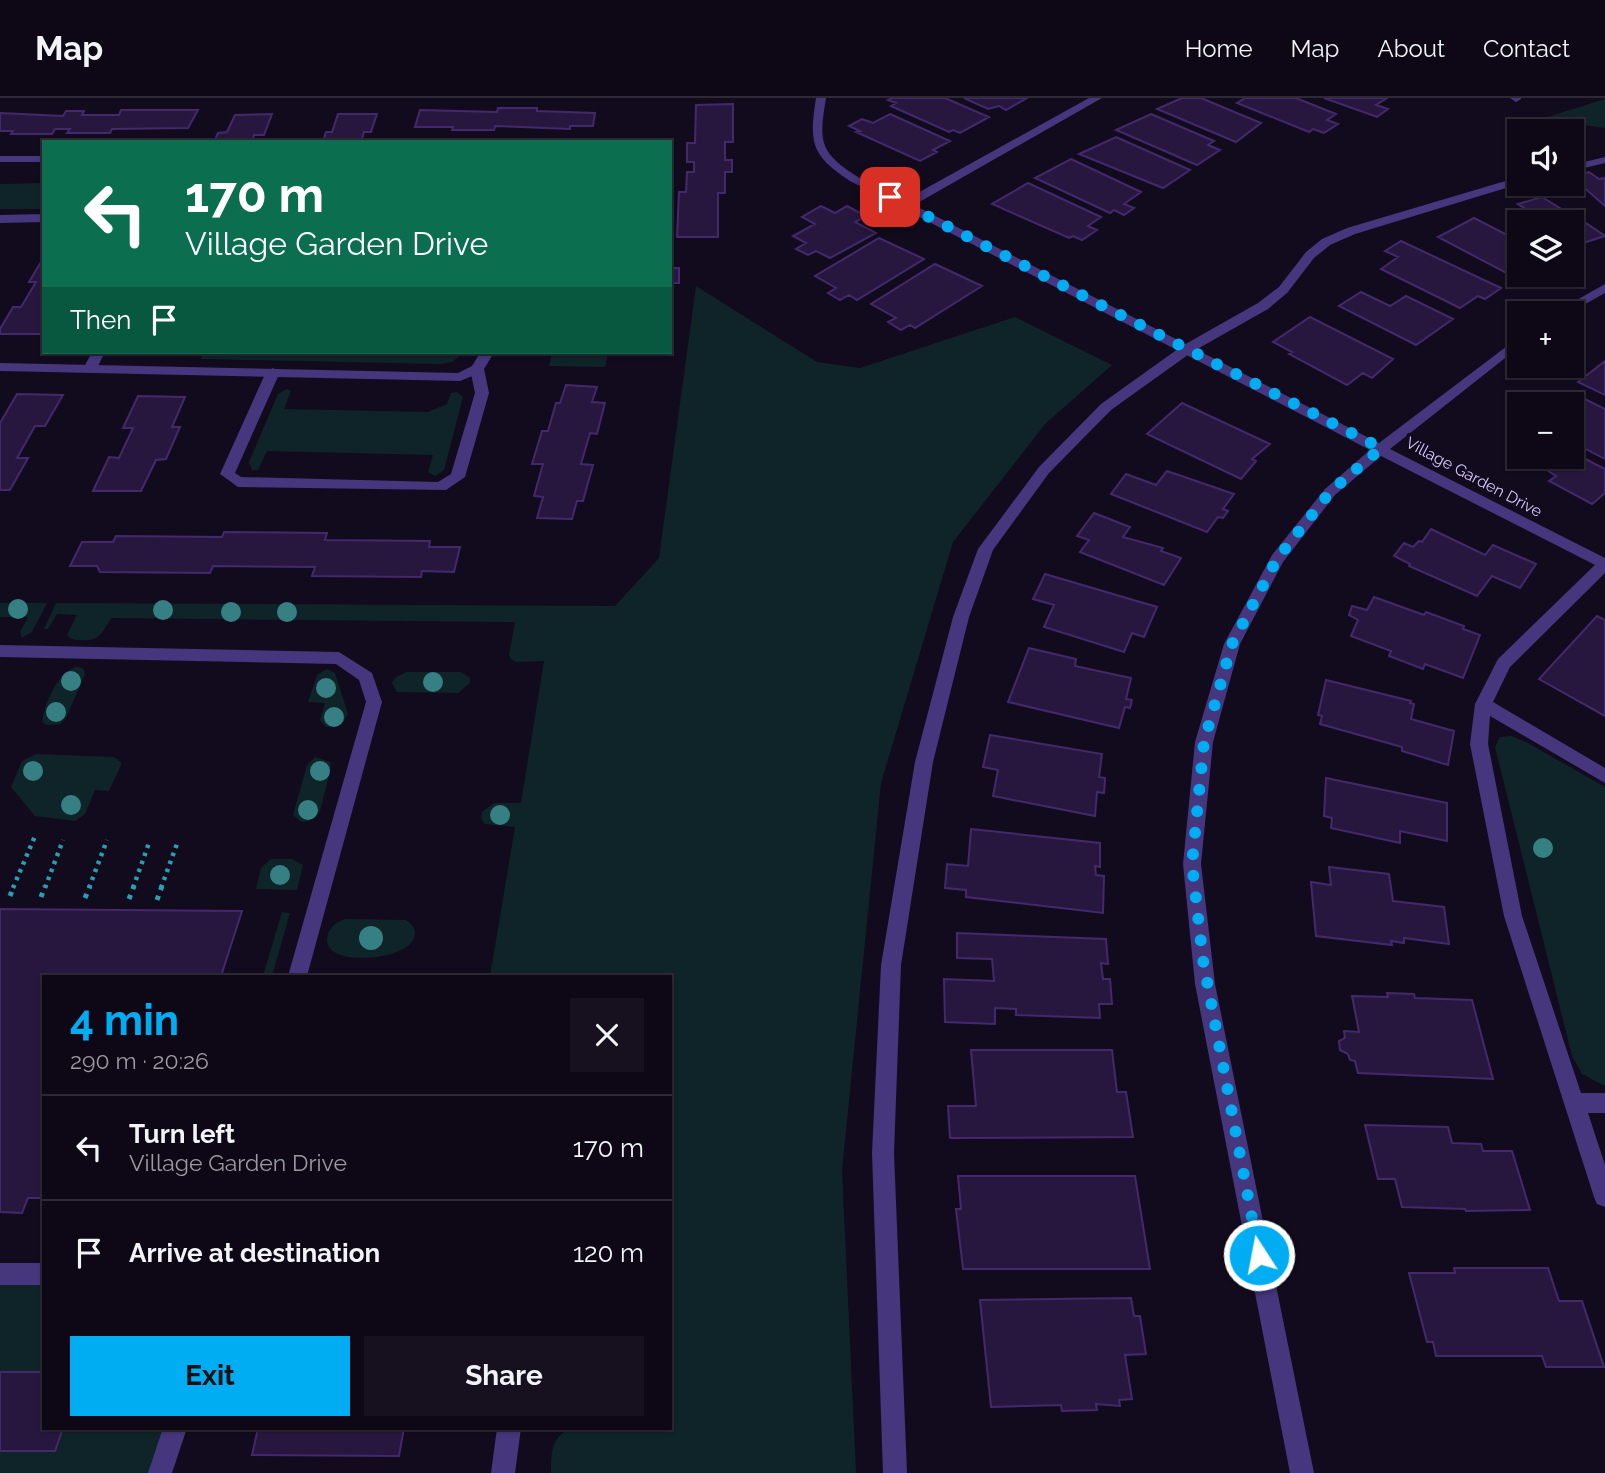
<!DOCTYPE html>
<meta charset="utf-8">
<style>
:root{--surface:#0e0816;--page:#17111f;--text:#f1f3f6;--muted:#9b9aa1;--line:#2e2935;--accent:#00adf3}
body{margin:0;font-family:Raleway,sans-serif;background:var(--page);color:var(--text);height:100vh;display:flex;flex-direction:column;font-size:26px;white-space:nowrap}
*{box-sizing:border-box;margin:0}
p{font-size:23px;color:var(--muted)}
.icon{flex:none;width:38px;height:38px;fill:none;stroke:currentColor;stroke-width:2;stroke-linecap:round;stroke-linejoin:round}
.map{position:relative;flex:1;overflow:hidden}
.details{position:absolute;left:42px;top:877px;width:630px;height:455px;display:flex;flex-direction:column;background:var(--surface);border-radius:0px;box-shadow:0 2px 5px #0004,0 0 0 2px var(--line)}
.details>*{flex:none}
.banner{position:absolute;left:42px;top:42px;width:630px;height:214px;border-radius:0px;box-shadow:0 2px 5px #0004,0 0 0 2px var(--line);background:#0b6e4f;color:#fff;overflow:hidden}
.tools{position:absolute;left:1507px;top:21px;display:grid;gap:14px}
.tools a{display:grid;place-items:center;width:77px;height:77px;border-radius:0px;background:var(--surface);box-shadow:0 2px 5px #0004,0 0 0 2px var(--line);font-size:35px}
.pin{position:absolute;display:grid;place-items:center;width:60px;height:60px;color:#fff;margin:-30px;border-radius:14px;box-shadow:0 4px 10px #0006}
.me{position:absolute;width:77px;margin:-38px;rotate:349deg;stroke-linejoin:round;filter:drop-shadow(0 0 5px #0008)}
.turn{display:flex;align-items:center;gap:24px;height:147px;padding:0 28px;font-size:32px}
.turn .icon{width:91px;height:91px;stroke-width:2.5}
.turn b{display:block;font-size:49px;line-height:60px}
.then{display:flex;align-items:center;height:66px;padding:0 28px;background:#0003;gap:14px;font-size:26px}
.round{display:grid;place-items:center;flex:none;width:74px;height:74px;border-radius:0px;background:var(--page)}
.summary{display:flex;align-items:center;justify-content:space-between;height:119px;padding:0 28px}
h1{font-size:42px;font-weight:700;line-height:52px;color:var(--accent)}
.primary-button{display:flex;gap:14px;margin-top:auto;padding:14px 28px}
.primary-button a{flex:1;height:80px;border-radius:0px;background:var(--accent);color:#111;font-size:28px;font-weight:700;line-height:80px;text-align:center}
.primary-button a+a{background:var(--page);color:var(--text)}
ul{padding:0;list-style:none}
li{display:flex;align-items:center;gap:21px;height:105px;padding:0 28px;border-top:2px solid var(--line)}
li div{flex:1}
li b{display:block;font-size:26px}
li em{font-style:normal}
header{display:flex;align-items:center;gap:42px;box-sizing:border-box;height:98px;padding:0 35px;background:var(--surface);border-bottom:2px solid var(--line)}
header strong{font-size:33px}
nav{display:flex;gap:38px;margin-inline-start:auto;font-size:24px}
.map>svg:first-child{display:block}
.green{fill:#0f2428}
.building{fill:#27173f;stroke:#43296b;stroke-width:2}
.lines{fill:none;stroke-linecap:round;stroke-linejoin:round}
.path-far1{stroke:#2b9eb0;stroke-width:4.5;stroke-dasharray:3.5 5;stroke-linecap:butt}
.path{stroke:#2b9eb0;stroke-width:5;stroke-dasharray:4.5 6;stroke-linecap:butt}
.lane{fill:#46367d;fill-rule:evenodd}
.street{fill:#46367d;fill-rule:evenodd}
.tree{fill:#368084}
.route{stroke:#00adf3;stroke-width:12;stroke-dasharray:0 21.6}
.labels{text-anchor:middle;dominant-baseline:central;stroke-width:7;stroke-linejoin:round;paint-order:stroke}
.far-street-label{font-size:16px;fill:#d9c8ff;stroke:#120b1e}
</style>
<header>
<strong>Map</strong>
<nav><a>Home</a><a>Map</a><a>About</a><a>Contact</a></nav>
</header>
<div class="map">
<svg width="1605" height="1375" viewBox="0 0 1605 1375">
<rect width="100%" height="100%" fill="#120b1e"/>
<path class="green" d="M1605 1V30L1541 21Z
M44 85V111H0V86Z
M696 188 817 264 860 270 1015 219 1112 267 1045 326 953 444 881 685 842 1072 856 1375H551C551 1356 551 1339 570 1331L670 1330V878H490L515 729 485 726 481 720 482 714 494 705H521L544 563 516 564 511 561 509 557 515 524 111 520C103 533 100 544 82 542 75 542 72 542 67 537L77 517 57 516 48 531H44L56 505 615 508 659 460Z
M204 254H462L461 257 452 264 440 266 201 261Z
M552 254H608L605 269 549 268Z
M287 291 291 293 284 311 428 314 447 306 451 295 457 294 463 299 444 372 435 378 428 374 433 357 267 353 258 372H252L249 364 278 296Z
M0 505H47L32 534 22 540 20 534 28 519H0Z
M76 569 83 570 85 576 66 620 60 626 47 627 42 624C45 605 57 575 76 569Z
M327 571 335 575 348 616C343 626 338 630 326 629L320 622 325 605 308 604 317 577Z
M406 574H461L470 580V585L458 595 397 594 392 585 395 580Z
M1511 638 1528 645 1605 689V988L1582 976 1572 958 1495 649 1500 639Z
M36 656 114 659 122 665 109 693 95 692 85 716 75 723 35 718 11 689 22 663Z
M315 659 330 664 331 669 320 713 309 723 302 724 293 717 307 667Z
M271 761H292L303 767 297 792 256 791 261 770Z
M282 814 290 815 272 878H263Z
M346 821 406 822C412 826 417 831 414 840 406 860 355 864 338 856 318 847 328 825 346 821Z
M0 1177 44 1178V1330H175L159 1375H0Z"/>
<path class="building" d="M892 0H945L989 19 960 35 953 32 949 34 891 8 896 5 888 2Z
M964 0H1027L1006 12 999 8 988 11Z
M1182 0H1201L1261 25 1236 44 1157 11Z
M1245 0H1296L1336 16 1327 22 1338 26 1324 35 1313 31 1309 34 1237 5Z
M1324 0H1387L1376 7 1388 11 1377 19Z
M733 6V44H725V62H732V74H725V95H718V139H677L679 94H686L687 74H694V64H687V45H695L696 7Z
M498 10H537V13L595 15 593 28H570V31L495 28 494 32H452L453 29H415L420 12 497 14Z
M121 12H198L188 30 112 31 110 35H67L70 31H55L52 36H11L13 33H0V15L63 18 66 13H84L82 17H119Z
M272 16 264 37H254L252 44H214L218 35 227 34 235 17Z
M338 16H377L371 34H364L361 44H323L326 34H332Z
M890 16 950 43 933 52 937 54 920 63 856 34 860 33 849 28 862 21 873 25Z
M1151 16 1214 43 1208 47 1220 52 1197 67 1116 32Z
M1116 39 1190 72 1163 90 1079 56Z
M1071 61 1141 94 1124 106 1134 110 1124 117 1114 112 1110 115 1035 80Z
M1589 74 1599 81 1605 80V108L1572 79Z
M1028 85 1101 119 1088 128 1097 132 1082 142 1073 138 1069 140 992 106Z
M1542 99 1568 115H1571L1605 138 1574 148 1572 146V124H1530L1541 121 1518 106Z
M821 108 835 115 847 108 866 118 855 124 876 135 830 160 816 153 808 157 796 151 806 145 793 138 815 126 802 119Z
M1474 120 1519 143V177H1522L1516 180 1438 139Z
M879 140 924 161 857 202 849 197 840 202 828 195 836 190 815 178Z
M1401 143 1501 190 1485 201 1478 198 1460 210 1381 171 1398 159 1385 153Z
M44 159V232L41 236H0V231L13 209H21L36 184H29Z
M935 166 982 188 915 230 910 227 901 232 888 224 896 220 871 206Z
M670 170H679V185H670Z
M1361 194 1390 208 1406 198 1453 221 1416 247 1339 208Z
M1310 219 1393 261 1372 280 1363 275 1347 287 1289 256 1292 254 1273 244Z
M1605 263V297L1578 284Z
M566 287 597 289 592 304 605 305 597 336 590 335 581 366 593 367 583 403H577L572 421 537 420 543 399 534 398 543 366H532L542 333H548L556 305H560Z
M1571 294 1605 311V361L1572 344V306H1556Z
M17 296 63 297 45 328H35L17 360H28L10 392H0V325Z
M138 298 185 299 172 329H180L166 361 156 362 141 393H93L109 359 119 360 133 330H123Z
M1182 305 1270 346 1252 361 1256 363 1241 381 1147 336Z
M1572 354 1605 371V395L1592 406 1549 383 1556 378 1526 359H1572Z
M1167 373 1234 396 1223 411 1228 413 1223 420 1218 419 1207 434 1111 396 1126 376 1156 387Z
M1094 415 1130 429 1123 439 1163 450 1161 453 1181 460 1164 487 1080 454 1089 442 1077 438Z
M1431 431 1485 457 1493 447 1536 466 1520 490 1492 478 1477 498 1409 468 1410 466 1394 458 1404 445 1413 449 1419 443 1422 444Z
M224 434 327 435 325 442 430 443 429 449H460L454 474 422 473 421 479 312 478 315 469 213 468 210 475 100 474 97 468H70L82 444H113L116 438 222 439Z
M1045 476 1157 509 1144 539 1132 535 1124 554 1044 529 1054 507 1033 501Z
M1374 499 1424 517 1426 514 1464 528 1463 531 1480 537 1463 580 1425 566 1423 571 1389 558 1391 553 1351 538 1358 522 1349 517 1352 508 1367 512Z
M1597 518 1605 522V618L1539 581Z
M1029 550 1076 561 1075 568 1131 580 1126 601 1132 602 1130 610 1125 609 1119 630 1008 604Z
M1326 582 1411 603 1410 605 1414 606 1411 621 1454 633 1448 667 1402 653V649L1320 626 1322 618 1318 617Z
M990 637 1102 656 1099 679 1105 680 1104 695 1097 694 1095 718 993 698 998 672 983 669Z
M1326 680 1447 705V743L1400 733V745L1331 730 1332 720 1324 718Z
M971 731 1100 745V769L1095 768 1096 777 1104 778 1103 815 966 799V792L945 790 947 766 968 768Z
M1329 769 1389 776 1393 803 1444 809 1449 846 1404 840V845L1391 843 1392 847 1316 838 1311 784 1331 787Z
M0 811 242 813 221 878H44V1100H28L22 1115 0 1114Z
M957 835 1106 841 1108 866 1101 865 1103 881H1110L1112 906H1099L1100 920 1016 917V911L995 910V926L945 924 944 881 994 883 992 861 957 860Z
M1387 895 1414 896 1415 900 1472 902 1493 981 1358 975 1355 963 1350 962 1348 956 1340 952 1339 943 1345 940 1344 933 1359 934 1352 898 1388 899Z
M971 952H1112L1117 994H1126L1133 1039 950 1040 948 1008H976Z
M1365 1027 1448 1029 1452 1045 1481 1046 1483 1053H1512L1530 1112 1466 1113 1465 1111 1402 1109 1395 1081H1378Z
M958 1078H1135L1150 1171H963L956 1111H961Z
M1454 1170H1548L1559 1203H1582L1604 1269H1546L1542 1258H1436L1433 1244H1427L1409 1175H1455Z
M1131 1200 1134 1218H1140L1146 1256 1125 1257 1132 1301 1119 1302 1120 1308 1096 1306 1097 1312 1062 1313 1061 1307 991 1309 980 1202Z
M0 1274H44V1330H63L55 1353H0Z
M258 1330H404L399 1358 252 1357Z"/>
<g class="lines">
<path class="path-far1" d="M13 790 35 738
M45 790 63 742
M89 790 107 742
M133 790 150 742
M161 790 178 743"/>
<path class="path" d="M10 798 14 788
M41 799 45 788
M85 800 90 788
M129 801 134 788
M157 802 162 788"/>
<path class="lane" d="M0 58H44V64H0Z
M1605 59V65L1572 73V67Z
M1519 79V86L1355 136 1330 147 1314 160 1287 195 1268 211 1192 254 1111 312 1049 375 993 452 969 519 933 664 901 867 894 1055 907 1375H883L872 1055 881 867 915 664 953 519 978 451 1039 369 1101 306 1182 248 1258 205 1279 189 1306 154 1322 141 1347 130Z
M92 254H105L95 274 90 275 83 271Z
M477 267 484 271 489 295 465 379 446 392 238 389 220 376 266 274 273 270 280 274 235 375 241 379 438 384 451 376 475 295 470 271Z
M1605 461V475L1510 569 1493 604 1605 670V685L1490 618 1488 646 1522 818 1581 995H1605V1015H1588L1605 1067V1109L1597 1106 1594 1099 1504 818 1470 646 1475 606 1498 561 1600 462Z
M0 547 339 554 372 575 382 604 307 878H288L366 604 359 582 336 566 0 559Z
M497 1330H521L515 1375H491Z"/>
<path class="street" d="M816 0H826C824 14 820 31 824 45 831 71 882 91 905 102L1089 0H1102L914 107 1379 345 1519 239V249L1390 351 1605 460V472L1381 358 1335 397 1283 464 1240 546 1213 644 1201 766 1215 886 1314 1375H1290L1195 886 1183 766 1195 644 1224 546 1272 457 1325 391 1370 352 850 83C811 57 809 45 816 0Z
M1510 0H1521V1L1516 4Z
M44 116V124L0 125V117Z
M1605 186V195L1569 215H1554Z
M476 254H489L492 258 482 274 460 283 0 273V265L458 275 472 268 478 258Z
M0 1165H44V1187H0Z
M163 1330H187L172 1375H148Z"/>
</g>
<g class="tree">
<circle cx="18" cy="511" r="10"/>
<circle cx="163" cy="512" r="10"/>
<circle cx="231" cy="514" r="10"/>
<circle cx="287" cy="514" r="10"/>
<circle cx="71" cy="583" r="10"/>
<circle cx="433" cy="584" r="10"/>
<circle cx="326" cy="590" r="10"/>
<circle cx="56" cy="614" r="10"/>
<circle cx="334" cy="619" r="10"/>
<circle cx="33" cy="673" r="10"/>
<circle cx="320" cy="673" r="10"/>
<circle cx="71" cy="707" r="10"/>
<circle cx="308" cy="712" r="10"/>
<circle cx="500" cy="717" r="10"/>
<circle cx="1543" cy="750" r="10"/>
<circle cx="280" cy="777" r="10"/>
<circle cx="371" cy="840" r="12"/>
</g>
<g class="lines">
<path class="route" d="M890 99 1381 350 1330 394 1277 461 1232 546 1204 644 1192 766 1203 862 1259 1157"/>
</g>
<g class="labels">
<g class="far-street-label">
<text transform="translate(1474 379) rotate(28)">Village Garden Drive</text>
</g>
</g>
</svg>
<div class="tools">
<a><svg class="icon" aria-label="sound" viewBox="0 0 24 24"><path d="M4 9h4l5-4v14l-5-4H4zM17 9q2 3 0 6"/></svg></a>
<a><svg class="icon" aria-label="layers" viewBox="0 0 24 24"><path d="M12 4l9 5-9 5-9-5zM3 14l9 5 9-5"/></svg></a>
<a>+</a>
<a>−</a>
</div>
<div class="pin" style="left:890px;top:99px;background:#d93025"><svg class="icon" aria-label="arrive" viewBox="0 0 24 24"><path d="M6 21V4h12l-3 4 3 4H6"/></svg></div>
<svg class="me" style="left:1259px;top:1157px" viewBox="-20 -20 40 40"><circle r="17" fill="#00adf3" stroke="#fff" stroke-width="3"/><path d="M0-11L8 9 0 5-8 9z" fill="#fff"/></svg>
<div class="banner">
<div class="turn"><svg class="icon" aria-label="left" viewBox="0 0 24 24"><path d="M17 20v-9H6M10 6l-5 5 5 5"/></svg><div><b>170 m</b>Village Garden Drive</div></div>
<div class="then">Then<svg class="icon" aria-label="arrive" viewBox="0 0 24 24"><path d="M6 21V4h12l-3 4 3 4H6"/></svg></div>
</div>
<section class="details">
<div class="summary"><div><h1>4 min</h1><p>290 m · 20:26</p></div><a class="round"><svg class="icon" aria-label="close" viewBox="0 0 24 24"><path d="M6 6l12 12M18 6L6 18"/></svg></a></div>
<ul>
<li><svg class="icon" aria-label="left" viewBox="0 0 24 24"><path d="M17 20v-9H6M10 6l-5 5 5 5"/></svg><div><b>Turn left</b><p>Village Garden Drive</p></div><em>170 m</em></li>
<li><svg class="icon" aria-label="arrive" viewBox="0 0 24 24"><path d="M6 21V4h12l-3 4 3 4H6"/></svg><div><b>Arrive at destination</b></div><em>120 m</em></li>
</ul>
<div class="primary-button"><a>Exit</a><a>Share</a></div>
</section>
</div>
